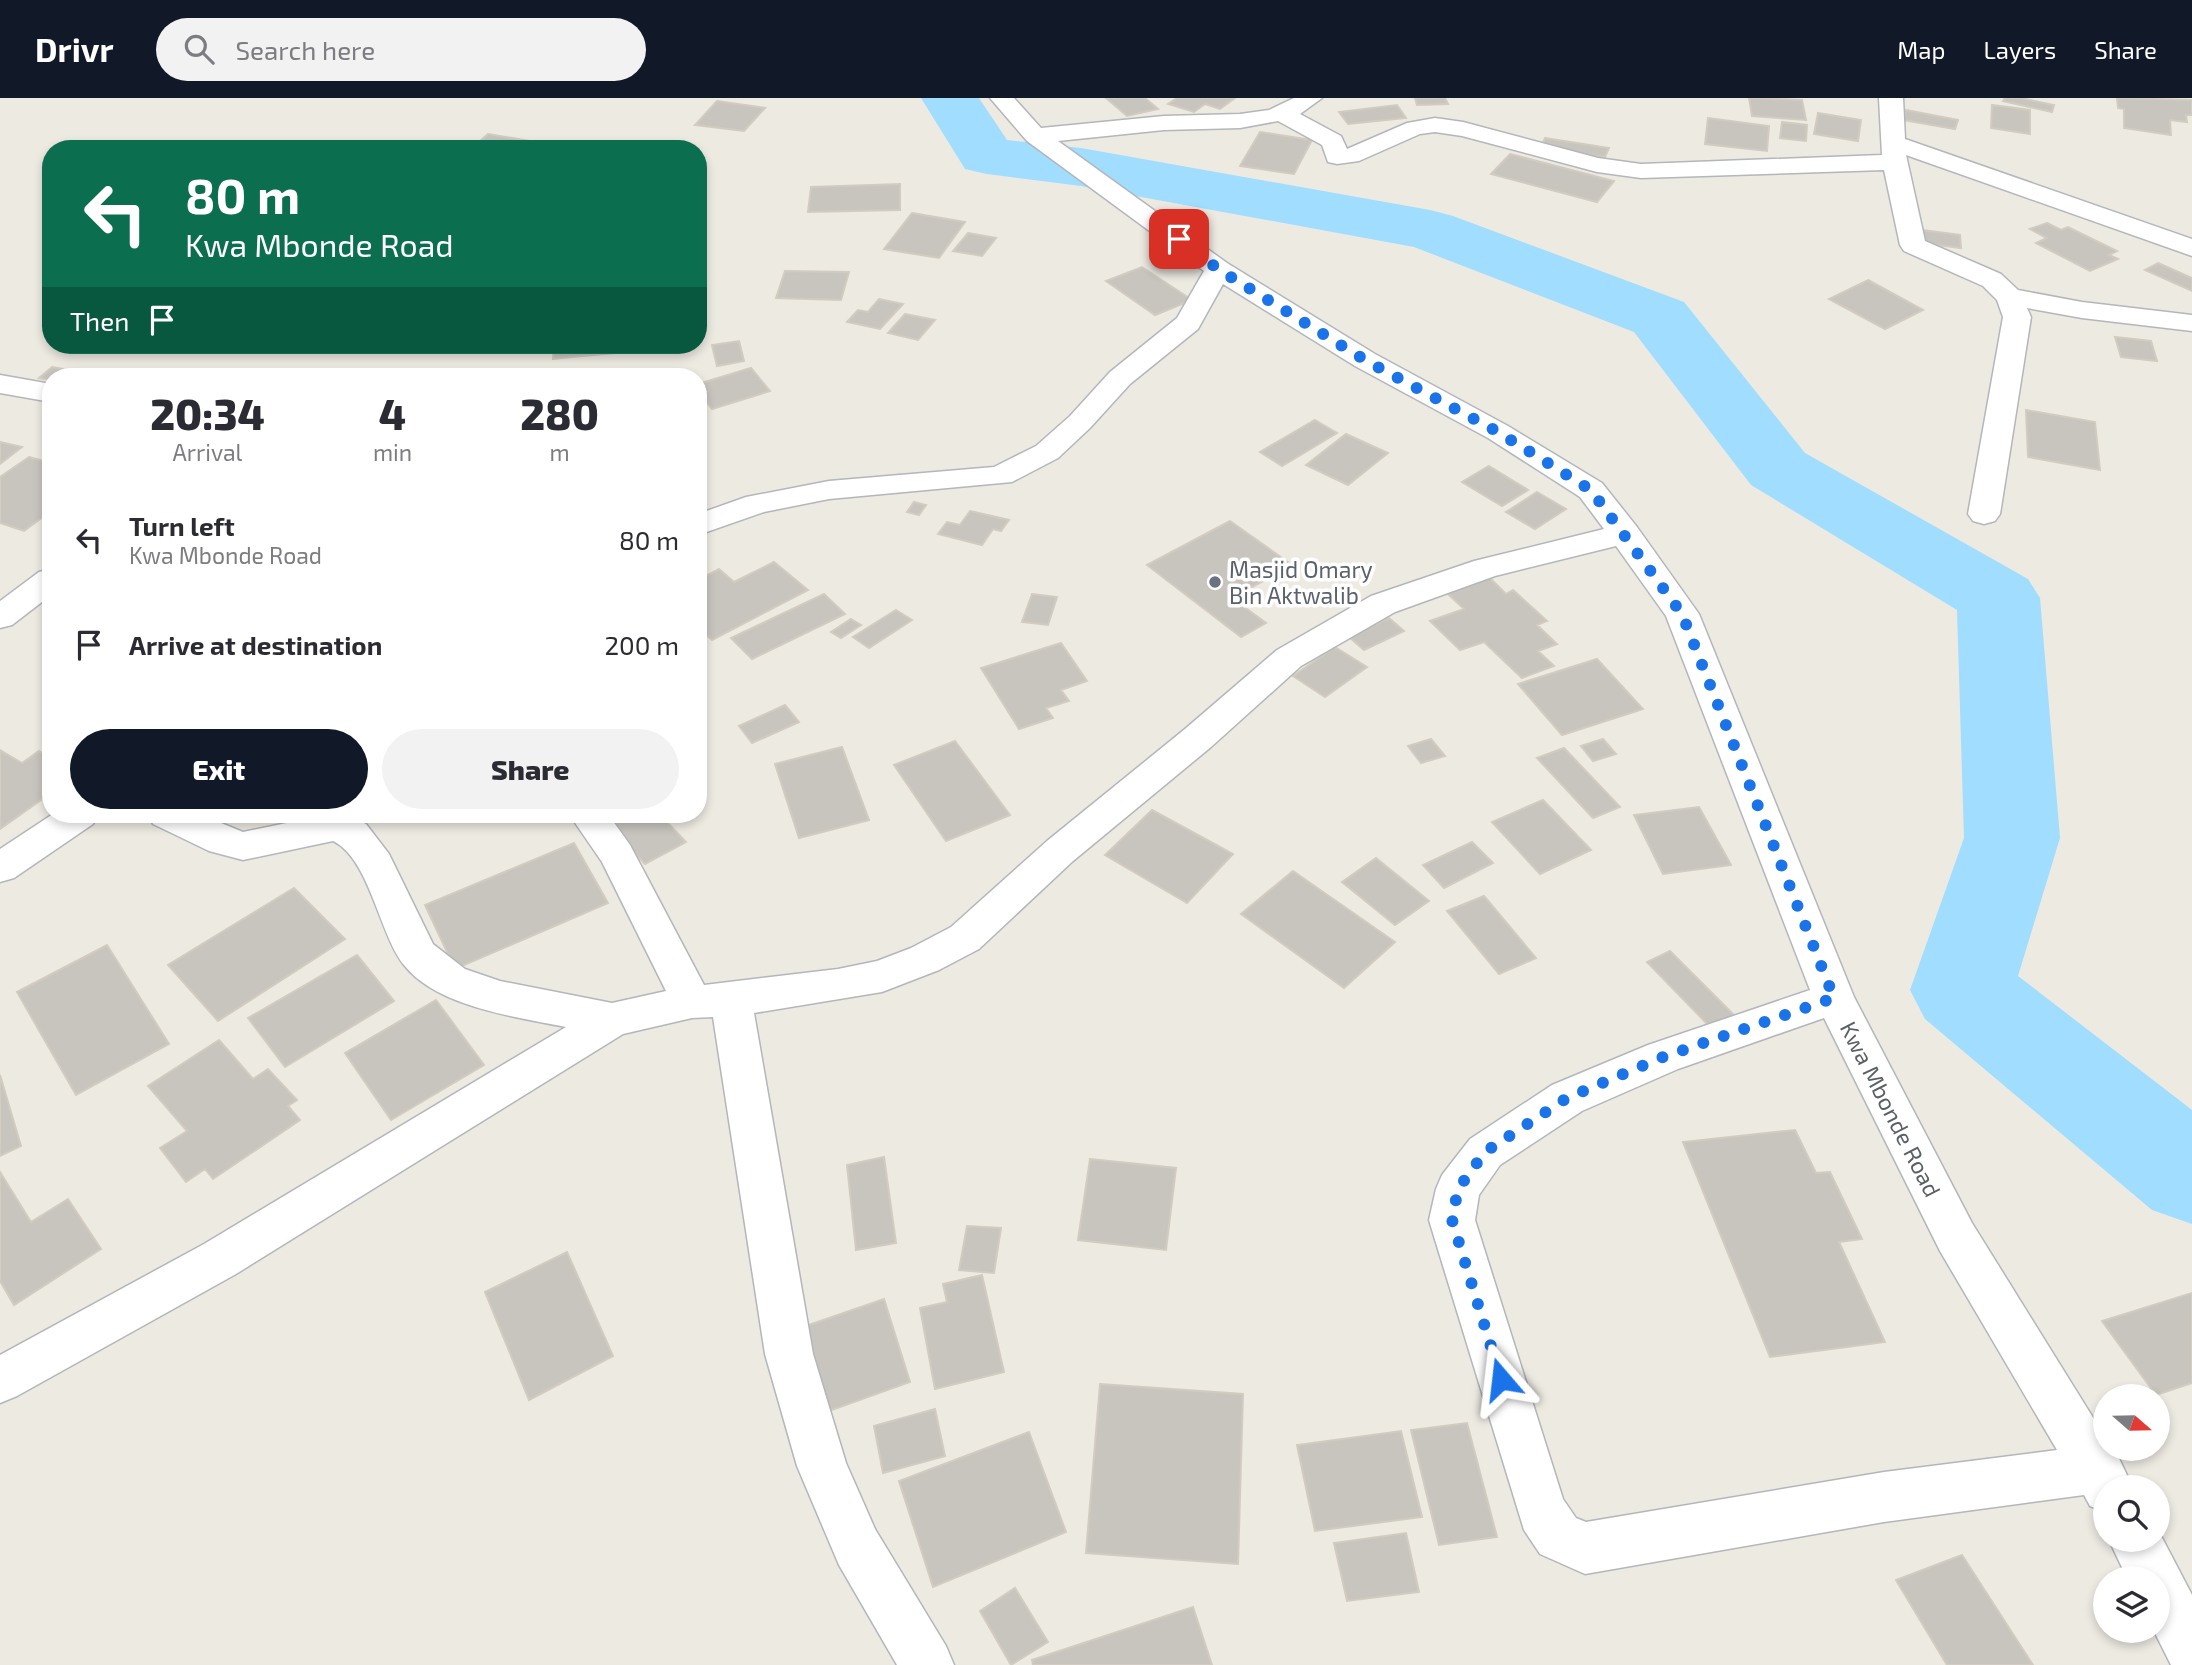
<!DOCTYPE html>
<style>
:root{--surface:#fff;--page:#f2f2f3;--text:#2b2b33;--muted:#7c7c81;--accent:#111827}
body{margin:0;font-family:"Exo 2",sans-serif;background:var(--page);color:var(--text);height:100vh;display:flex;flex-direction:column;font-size:26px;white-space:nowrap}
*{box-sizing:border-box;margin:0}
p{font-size:23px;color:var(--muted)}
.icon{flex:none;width:38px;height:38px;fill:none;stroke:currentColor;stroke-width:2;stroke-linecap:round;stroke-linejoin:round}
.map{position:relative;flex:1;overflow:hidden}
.panel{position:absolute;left:42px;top:270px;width:665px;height:455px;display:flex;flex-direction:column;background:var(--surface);border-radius:28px;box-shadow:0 4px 10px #0003}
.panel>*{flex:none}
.top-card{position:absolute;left:42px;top:42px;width:665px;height:214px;border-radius:28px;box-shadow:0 4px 10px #0003;background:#0b6e4f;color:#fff;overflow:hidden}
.needle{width:46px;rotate:110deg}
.tools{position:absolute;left:2093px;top:1286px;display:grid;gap:14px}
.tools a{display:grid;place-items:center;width:77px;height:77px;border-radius:50%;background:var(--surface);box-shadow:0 4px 10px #0003;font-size:35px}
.pin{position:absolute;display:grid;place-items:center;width:60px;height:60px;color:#fff;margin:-30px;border-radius:14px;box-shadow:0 4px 10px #0006}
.me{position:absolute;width:77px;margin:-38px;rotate:343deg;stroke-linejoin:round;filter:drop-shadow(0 0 5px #0008)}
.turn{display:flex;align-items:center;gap:24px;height:147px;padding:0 28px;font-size:32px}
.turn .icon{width:91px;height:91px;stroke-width:2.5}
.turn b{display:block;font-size:49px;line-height:60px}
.then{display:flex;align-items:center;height:66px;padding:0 28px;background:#0003;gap:14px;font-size:26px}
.eta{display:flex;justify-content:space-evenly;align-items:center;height:119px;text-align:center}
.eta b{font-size:42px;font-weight:800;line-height:49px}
.button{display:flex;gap:14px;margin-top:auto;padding:14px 28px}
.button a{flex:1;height:80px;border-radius:42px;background:var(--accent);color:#fff;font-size:28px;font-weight:800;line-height:80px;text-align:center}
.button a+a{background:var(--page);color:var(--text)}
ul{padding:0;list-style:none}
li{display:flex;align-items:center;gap:21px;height:105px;padding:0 28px}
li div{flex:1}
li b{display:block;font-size:26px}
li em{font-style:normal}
header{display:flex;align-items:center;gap:42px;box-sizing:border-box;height:98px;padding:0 35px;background:var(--accent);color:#fff}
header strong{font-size:33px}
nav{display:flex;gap:38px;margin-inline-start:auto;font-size:24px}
.search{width:490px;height:63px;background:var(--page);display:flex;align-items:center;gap:18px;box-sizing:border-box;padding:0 24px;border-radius:38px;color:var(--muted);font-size:26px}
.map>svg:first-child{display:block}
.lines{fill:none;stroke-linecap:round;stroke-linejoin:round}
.river{fill:#a0ddff;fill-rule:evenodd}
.building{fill:#c8c5bf;stroke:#d2cbc0;stroke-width:2}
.minor-casing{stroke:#b3b6ba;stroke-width:3}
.minor{fill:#fff;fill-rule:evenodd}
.route{stroke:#1a73e8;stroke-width:12;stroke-dasharray:0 21.6}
.worship-dot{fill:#6b7280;stroke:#fff;stroke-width:2.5}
.labels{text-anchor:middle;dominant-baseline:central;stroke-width:7;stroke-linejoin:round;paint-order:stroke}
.worship-label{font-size:23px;fill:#5b616d;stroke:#fff;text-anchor:start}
.street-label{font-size:23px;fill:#5a5f63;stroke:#fff}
</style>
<header>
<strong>Drivr</strong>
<div class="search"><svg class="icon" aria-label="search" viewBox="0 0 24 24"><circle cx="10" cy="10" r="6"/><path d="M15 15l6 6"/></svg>Search here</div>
<nav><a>Map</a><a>Layers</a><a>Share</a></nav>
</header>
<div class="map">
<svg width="2192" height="1567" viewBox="0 0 2192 1567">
<rect width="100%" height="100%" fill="#edeae2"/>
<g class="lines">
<path class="river" d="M921 0H979L1007 42 1081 50 1430 112 1453 118 1684 204 1805 355 2028 481 2040 500 2060 740 2018 878 2192 1012V1126L2152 1112 1925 921 1910 892 1964 740 1957 512 1751 387 1634 234 1414 149 1081 88 987 76 965 71Z"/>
</g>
<path class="building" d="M1106 0H1145L1158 11 1127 18Z
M1177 0H1235L1220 11 1205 6 1194 14 1168 6Z
M1415 0H1445L1448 6 1417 7Z
M1749 0 1802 2 1806 22 1752 18Z
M2005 0H2020L2054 7 2052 14 2003 3Z
M2117 0 2192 2V17H2186L2187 24 2170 22 2171 37 2124 30V11L2118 10Z
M717 3 765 10 744 33 695 27Z
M1397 7 1406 20 1348 26 1339 14Z
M1992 7 2030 12V36L1991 30Z
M1906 12 1958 22 1955 31 1903 22Z
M1818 15 1861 22 1858 43 1814 36Z
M1708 20 1769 28 1767 53 1705 46Z
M1782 24 1807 27 1806 43 1780 40Z
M1260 34 1312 42 1294 76 1240 68Z
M488 36 571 50 473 49Z
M1545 40 1609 50 1605 59 1541 49Z
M1510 56 1614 83 1597 104 1491 76Z
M900 86V112L808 114 811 89Z
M912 115 965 124 939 160 884 151Z
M2047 125 2061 132 2068 129 2117 153 2109 157 2118 161 2090 173 2036 145 2047 140 2030 131Z
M1915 131 1960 137 1961 150 1915 144Z
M968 135 996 140 982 158 953 153Z
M2158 165 2192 180V193L2145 172Z
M1142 169 1192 202 1155 217 1106 183Z
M785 173 849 174 841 202 776 200Z
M1868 182 1923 212 1885 231 1829 201Z
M879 201 903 206 880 231 847 224 858 212 868 214Z
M905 216 935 222 918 242 888 235Z
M2115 239 2151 243 2157 263 2121 259Z
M739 243 744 263 717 268 712 247Z
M554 247H635V253L553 261Z
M52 269 80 274 75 278H51V282L39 280Z
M751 270 770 293 712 311 698 293V286Z
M2026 312 2095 324 2100 372 2028 359Z
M1315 322 1337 335 1282 368 1260 354Z
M1346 336 1388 355 1348 387 1306 367Z
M0 344 22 349 0 366Z
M29 359 51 365V413L24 433 0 425V379Z
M1489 368 1528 392 1502 408 1462 384Z
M1537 394 1566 411 1535 431 1506 414Z
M914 404 926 407 919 417 907 414Z
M970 413 1009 422 1001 433 993 431 982 447 938 436 947 424 960 427Z
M1230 423 1292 467 1232 500 1266 525 1241 539 1147 467Z
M774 464 808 492 712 542 698 529V482L719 471 734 484Z
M1490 480 1506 496 1513 492 1547 523 1537 527 1557 546 1538 553 1554 568 1522 580 1484 544 1460 552 1430 523 1464 511 1448 496Z
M824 496 845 516 752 561 731 540Z
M1032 496 1057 499 1048 527 1022 524Z
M896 512 912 522 869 550 853 539Z
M1389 520 1404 533 1364 552 1349 539Z
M851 521 861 527 841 540 831 534Z
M1061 545 1087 583 1061 592 1069 603 1046 610 1053 620 1019 631 981 570Z
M1335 549 1367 569 1325 599 1293 578Z
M1597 561 1643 611 1562 637 1518 586Z
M785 607 799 624 752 645 739 628Z
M1431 641 1445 658 1421 665 1408 648Z
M1603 641 1616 656 1593 663 1581 648Z
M955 643 1010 717 946 743 894 667Z
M842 649 869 722 799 740 775 666Z
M1564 650 1620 709 1593 720 1537 660Z
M0 652 22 665 39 653 51 661V695L0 731Z
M1543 702 1591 752 1540 776 1492 724Z
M1699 709 1731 767 1663 776 1634 717Z
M1152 712 1233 756 1187 805 1105 757Z
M618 716H667L662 719 686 744 645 766 605 722Z
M1472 744 1493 765 1444 790 1423 767Z
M574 745 608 805 455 871 425 807Z
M1376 760 1429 803 1395 827 1342 784Z
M1293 773 1395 844 1344 890 1241 816Z
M294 790 345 841 218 923 168 867Z
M1484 798 1536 860 1499 876 1447 813Z
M107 847 169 946 76 997 17 894Z
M1670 853 1737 920 1713 932 1647 864Z
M357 857 394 903 285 969 248 920Z
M436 902 484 967 391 1022 345 955Z
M219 942 253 981 268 971 297 1002 288 1008 300 1022 213 1081 205 1071 186 1084 160 1050 187 1033 148 988Z
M0 977 21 1048 0 1058Z
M1795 1032 1816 1075 1830 1074 1862 1141 1839 1144 1885 1244 1770 1259 1683 1044Z
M884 1059 896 1145 856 1152 847 1067Z
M1090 1061 1176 1070 1166 1152 1078 1142Z
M0 1074 31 1124 68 1101 101 1151 14 1207 0 1183Z
M967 1128 1001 1130 994 1175 959 1172Z
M567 1154 613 1258 529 1302 485 1194Z
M982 1177 1004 1274 935 1291 920 1210 947 1204 943 1186Z
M2192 1195V1285L2156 1297 2102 1223Z
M884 1201 910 1284 829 1313 806 1228Z
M1100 1286 1243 1296 1238 1466 1086 1455Z
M935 1311 945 1358 883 1375 874 1328Z
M1467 1325 1497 1439 1439 1447 1411 1332Z
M1401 1333 1422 1419 1315 1433 1297 1347Z
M1029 1334 1066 1434 933 1489 899 1383Z
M1406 1435 1419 1494 1347 1503 1334 1445Z
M1962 1457 2033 1567H1947L1896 1482Z
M1015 1490 1048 1544 1011 1567 980 1513Z
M1193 1509 1212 1567H1033L1032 1562Z"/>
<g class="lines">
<g class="minor-casing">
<path id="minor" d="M990 0H1014L1041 30 1164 18 1240 16 1269 12 1294 0H1322L1300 16 1341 38 1347 51 1407 25 1435 20 1463 24 1598 60 1641 66 1882 57 1879 0H1903L1905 41 2192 141V158L1906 57 1925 143 2001 176 2018 192 2082 204 2192 217V233L2082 220 2027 210 2031 219 2000 416 1995 423 1984 426 1973 423 1968 416 2003 219 1997 202 1983 188 1904 153 1900 147 1884 72 1641 80 1597 74 1462 38 1435 34 1420 36 1359 63 1337 66 1328 64 1322 47 1278 23 1240 30 1164 32 1058 43 1227 165 1375 256 1508 328 1602 385 1637 429 1699 516 1854 899 1972 1125 2105 1339V1351L2116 1354 2133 1390H2105V1414L2090 1408 2084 1397 1884 1424 1585 1476 1540 1456 1524 1432 1429 1122 1436 1091 1442 1077 1470 1041 1552 987 1648 947 1810 892 1666 518 1616 448 1495 478 1395 514 1301 568 1211 649 1073 763 979 851 939 872 882 894 754 915 813 1256 846 1365 875 1431 946 1548 954 1567H897L839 1467 797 1368 765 1256 713 919 692 920 623 936 236 1176 17 1298 0 1305V1257L204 1146 566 929C516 919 437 909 404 867 379 836 370 761 333 743L243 762 209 753 153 726 148 716H199L243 734 330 716 350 718 366 726 389 756 433 846 465 871 500 883 612 905 666 893 602 764 569 716H608L630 747 704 887 838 871 877 863 911 850 951 829 1047 743 1185 631 1277 552 1371 498 1474 463 1604 431 1580 399 1488 340 1355 268 1223 186 1198 231 1130 286 1090 330 1058 360 1012 384 829 401 764 414 698 437V416L746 399 829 383 994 369 1036 348 1070 318 1110 274 1177 220 1204 173 1027 43ZM1824 920 1940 1153 2057 1352 1884 1374 1586 1424 1576 1420 1563 1401 1475 1122 1479 1097 1500 1067 1582 1013 1678 971Z
M0 277 51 286V304L0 295Z
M51 471V497L12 527 0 530V503L39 474Z
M53 716H99L93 726 14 780 0 784V751Z
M2158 1432 2192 1497V1567H2171L2154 1533H2158V1480H2127L2109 1442H2158Z"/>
</g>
<use href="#minor" class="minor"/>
</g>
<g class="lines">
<path class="route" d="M1179 141 1218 171 1365 262 1498 334 1591 392 1682 516 1834 900 1663 959 1567 1000 1485 1054 1458 1091 1452 1122 1501 1281"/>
</g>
<circle class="worship-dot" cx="1215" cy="484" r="7"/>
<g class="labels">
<g class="worship-label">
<text x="1229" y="471">Masjid Omary<tspan x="1229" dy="26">Bin Aktwalib</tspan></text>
</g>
<g class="street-label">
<text transform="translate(1891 1011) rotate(63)">Kwa Mbonde Road</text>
</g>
</g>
</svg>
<div class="tools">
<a><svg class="needle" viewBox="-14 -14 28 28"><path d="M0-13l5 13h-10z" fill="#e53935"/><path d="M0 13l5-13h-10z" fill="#7c7c81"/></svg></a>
<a><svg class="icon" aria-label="search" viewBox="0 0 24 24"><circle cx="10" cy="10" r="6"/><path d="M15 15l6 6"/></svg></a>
<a><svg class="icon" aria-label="layers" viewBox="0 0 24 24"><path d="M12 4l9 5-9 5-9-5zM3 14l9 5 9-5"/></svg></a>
</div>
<div class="pin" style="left:1179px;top:141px;background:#d93025"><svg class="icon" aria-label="arrive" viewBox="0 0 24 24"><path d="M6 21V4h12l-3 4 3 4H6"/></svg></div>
<svg class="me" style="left:1501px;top:1281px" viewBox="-20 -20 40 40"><path d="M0-17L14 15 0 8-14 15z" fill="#1a73e8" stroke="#fff" stroke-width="4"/></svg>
<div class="top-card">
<div class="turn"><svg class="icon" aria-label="left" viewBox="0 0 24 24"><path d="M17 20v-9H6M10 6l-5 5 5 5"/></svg><div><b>80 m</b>Kwa Mbonde Road</div></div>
<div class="then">Then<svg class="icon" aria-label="arrive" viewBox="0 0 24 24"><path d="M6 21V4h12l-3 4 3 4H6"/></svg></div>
</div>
<section class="panel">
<div class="eta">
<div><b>20:34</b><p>Arrival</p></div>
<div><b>4</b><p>min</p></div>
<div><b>280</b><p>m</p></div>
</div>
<ul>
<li><svg class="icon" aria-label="left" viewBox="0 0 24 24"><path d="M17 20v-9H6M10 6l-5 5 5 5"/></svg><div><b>Turn left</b><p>Kwa Mbonde Road</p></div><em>80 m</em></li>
<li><svg class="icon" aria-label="arrive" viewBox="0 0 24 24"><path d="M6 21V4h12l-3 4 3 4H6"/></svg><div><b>Arrive at destination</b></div><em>200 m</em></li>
</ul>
<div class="button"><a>Exit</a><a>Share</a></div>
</section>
</div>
